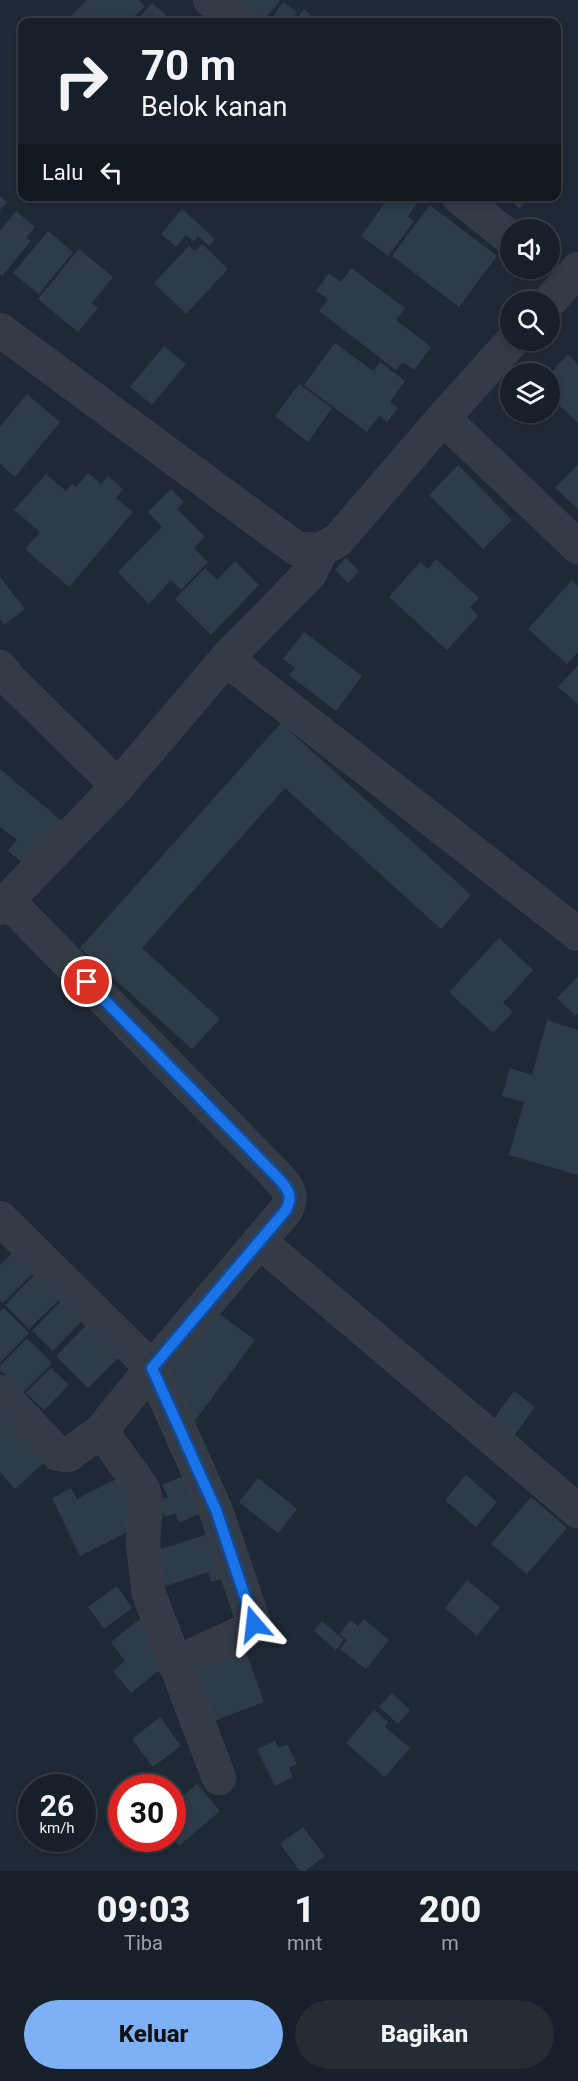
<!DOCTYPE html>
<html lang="id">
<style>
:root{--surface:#171f28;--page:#242c34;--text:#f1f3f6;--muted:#9ea2a8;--line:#363d45;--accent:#7eb0f6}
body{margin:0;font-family:Roboto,sans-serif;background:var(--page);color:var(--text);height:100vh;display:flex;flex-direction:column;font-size:22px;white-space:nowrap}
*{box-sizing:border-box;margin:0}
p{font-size:20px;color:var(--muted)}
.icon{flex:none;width:33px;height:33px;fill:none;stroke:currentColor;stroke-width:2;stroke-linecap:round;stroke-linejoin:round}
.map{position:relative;height:1871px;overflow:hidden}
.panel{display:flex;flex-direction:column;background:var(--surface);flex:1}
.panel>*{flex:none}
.top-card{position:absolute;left:18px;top:18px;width:543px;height:183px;border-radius:12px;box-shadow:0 3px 9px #0003,0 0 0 2px var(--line);background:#171f28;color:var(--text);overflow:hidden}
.controls{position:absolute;left:500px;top:219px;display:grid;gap:12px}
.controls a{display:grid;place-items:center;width:60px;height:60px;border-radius:50%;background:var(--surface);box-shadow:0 3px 9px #0003,0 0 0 2px var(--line);font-size:30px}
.speed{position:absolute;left:18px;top:1774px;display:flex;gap:12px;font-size:30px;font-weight:700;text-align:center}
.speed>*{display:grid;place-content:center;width:78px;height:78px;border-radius:50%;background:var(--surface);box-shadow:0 3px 9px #0003,0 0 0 2px var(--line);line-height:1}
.speed small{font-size:15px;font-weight:400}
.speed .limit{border:9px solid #d22;background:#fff;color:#111}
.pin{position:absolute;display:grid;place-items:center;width:51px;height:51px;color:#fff;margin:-26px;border:3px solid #fff;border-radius:50%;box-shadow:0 2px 6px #0007}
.me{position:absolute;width:66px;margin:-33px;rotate:343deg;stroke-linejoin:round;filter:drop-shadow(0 0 4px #0008)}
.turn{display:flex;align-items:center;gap:21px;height:126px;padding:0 24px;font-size:27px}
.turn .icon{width:78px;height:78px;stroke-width:2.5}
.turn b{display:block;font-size:42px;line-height:51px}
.then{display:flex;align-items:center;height:57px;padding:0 24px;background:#0003;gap:12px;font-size:22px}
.eta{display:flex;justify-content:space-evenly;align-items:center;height:102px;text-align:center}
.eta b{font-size:36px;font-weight:800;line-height:42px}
.primary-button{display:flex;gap:12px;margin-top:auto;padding:12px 24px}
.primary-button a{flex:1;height:69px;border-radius:36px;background:var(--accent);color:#111;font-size:24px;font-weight:800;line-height:69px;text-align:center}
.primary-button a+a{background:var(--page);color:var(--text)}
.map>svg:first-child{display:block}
.building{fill:#2e3b49}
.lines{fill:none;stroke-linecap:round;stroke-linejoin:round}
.minor-casing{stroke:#3c444f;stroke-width:34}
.minor{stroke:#333b46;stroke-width:33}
.route-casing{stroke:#114b97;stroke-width:15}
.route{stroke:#1a73e8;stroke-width:10}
</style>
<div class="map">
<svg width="578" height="1871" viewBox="0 0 578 1871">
<rect width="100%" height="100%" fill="#1f2935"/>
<path class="building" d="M87 0H139L145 6 129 22H65Z
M235 0H281L262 22Z
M283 2 297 12 290 22H269Z
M152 3 174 22H135Z
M304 9 313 17 309 22H294Z
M0 196 7 202 0 210Z
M390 196H422L408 216 414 221 388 256 361 236Z
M505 196H530L520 209Z
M430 205 497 256 459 307 392 256Z
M182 209 215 239 209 246 198 236 194 241 186 235 176 247 161 234Z
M16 211 35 227 26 238 31 241 2 276 0 274V231Z
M48 231 73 252 39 294 13 273Z
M202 244 228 269 186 314 154 283 189 246 195 251Z
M79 249 113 277 92 303 98 308 78 332 38 299Z
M351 268 405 308 396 320 431 347 414 370 403 362 396 370 319 311 328 299 316 291 329 273 341 282Z
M335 343 373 371 380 362 405 381 390 402 398 408 387 422 379 416 367 432 304 385Z
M164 346 186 364 152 405 130 387Z
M568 354 578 364V423L549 396V375Z
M299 384 332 408 308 442 275 416Z
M27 394 60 422 15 477 0 464V427Z
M578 464V509L555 488Z
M458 465 512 520 483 549 429 495Z
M88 473 101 484 108 476 123 489 116 498 133 512 69 587 25 549 40 532 14 510 46 474 66 491 72 484 76 487Z
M171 489 184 502 177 509 205 537 194 548 208 562 181 590 171 580 149 604 118 572 162 527 148 512Z
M346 558 359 571 348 583 335 570Z
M436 559 479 598 470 607 478 616 447 650 389 597 420 562 428 569Z
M235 561 259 585 211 635 175 599 205 568 217 580Z
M0 577 25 609 4 625 0 619Z
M572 580 578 586V652L567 664 528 629Z
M304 632 362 676 336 711 289 675 295 668 283 659Z
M578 665V704L558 687Z
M281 723 471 895 441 929 285 788 142 948 220 1019 192 1049 80 948Z
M0 769 62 821 25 865 8 851 17 840 0 827Z
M499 938 533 970 503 1003 513 1012 493 1033 449 992Z
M578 976V1013L576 1016 557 998Z
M547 1020 578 1030V1175L509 1155 524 1102 502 1096 510 1068 532 1075Z
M12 1253 33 1273 3 1303 0 1300V1265Z
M34 1275 59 1300 29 1329 5 1305Z
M61 1301 82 1321 53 1351 32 1331Z
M4 1308 29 1333 0 1363V1312Z
M217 1312 255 1340 191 1426 171 1373Z
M88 1323 121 1355 88 1388 56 1356Z
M27 1338 52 1363 23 1392 0 1370V1366Z
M51 1368 69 1385 44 1410 26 1393Z
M514 1391 535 1407 514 1436 493 1420Z
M0 1404 49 1458 15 1489 0 1472Z
M124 1475 140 1507 128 1513 136 1528 80 1556 52 1498 71 1488 77 1499Z
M186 1475 203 1512 179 1523 175 1513 165 1517 158 1501 168 1497 162 1485Z
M466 1475 497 1502 476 1527 445 1500Z
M258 1478 297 1509 278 1533 239 1502Z
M531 1497 567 1528 527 1574 491 1544Z
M208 1534 222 1579 211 1582 208 1572 166 1586 155 1551Z
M467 1580 500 1607 477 1636 445 1608Z
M117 1586 132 1608 104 1629 88 1607Z
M145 1615 168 1663 131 1693 113 1671 125 1661 111 1642Z
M364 1619 389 1640 366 1669 340 1649 347 1640 340 1634 350 1620 358 1626Z
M322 1621 344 1640 336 1650 314 1631Z
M243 1644 264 1702 209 1723 187 1664Z
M392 1693 410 1710 398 1724 379 1707Z
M374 1710 388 1722 385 1727 410 1748 385 1777 346 1743Z
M160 1717 181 1746 153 1767 132 1739Z
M275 1741 279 1748 287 1744 297 1764 289 1768 293 1777 275 1786 257 1749Z
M197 1784 220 1811 179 1846 172 1838V1805Z
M303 1827 325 1856 305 1871H300L280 1844Z"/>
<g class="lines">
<g class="minor-casing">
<path id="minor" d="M210 0 239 22
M458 196 510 238
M549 302 578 269
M0 330 297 549 321 550 338 540 443 418 513 340
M443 418 578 547
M226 659 578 934
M0 667 11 681 118 786
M7 900 279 1178C289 1190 293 1196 286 1210L152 1368 216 1511 253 1620V1627L248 1630 174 1664
M0 908 118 786 226 659 311 572 321 550
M0 1218 152 1368 101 1431 68 1455 58 1454 0 1392
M259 1241 578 1511
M101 1431 143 1489 146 1502 143 1544 149 1594 219 1778"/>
</g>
<use href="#minor" class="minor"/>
</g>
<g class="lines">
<g class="route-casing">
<path id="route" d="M87 982 279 1179C289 1190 293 1196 286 1210L152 1368 216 1510 254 1624"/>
</g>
<use href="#route" class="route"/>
</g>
</svg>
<div class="controls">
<a><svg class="icon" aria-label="sound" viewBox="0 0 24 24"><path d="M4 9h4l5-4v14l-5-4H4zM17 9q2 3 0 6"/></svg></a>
<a><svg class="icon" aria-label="search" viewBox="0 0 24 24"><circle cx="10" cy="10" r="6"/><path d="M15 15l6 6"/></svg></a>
<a><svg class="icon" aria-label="layers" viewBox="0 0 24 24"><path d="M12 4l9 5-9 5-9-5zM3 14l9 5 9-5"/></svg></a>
</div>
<div class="speed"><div>26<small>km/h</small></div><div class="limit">30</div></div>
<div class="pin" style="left:87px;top:982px;background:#d93025"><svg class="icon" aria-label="arrive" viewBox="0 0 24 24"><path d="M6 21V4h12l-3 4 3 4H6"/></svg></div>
<svg class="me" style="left:254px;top:1624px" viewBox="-20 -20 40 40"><path d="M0-17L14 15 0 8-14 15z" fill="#1a73e8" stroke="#fff" stroke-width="4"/></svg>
<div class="top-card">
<div class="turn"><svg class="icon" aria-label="right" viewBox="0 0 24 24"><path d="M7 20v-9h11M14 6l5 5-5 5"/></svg><div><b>70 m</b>Belok kanan</div></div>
<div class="then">Lalu<svg class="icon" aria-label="left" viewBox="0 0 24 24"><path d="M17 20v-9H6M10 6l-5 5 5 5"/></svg></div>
</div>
</div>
<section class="panel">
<div class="eta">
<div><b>09:03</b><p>Tiba</p></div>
<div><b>1</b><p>mnt</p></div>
<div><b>200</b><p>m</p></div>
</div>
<div class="primary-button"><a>Keluar</a><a>Bagikan</a></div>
</section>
